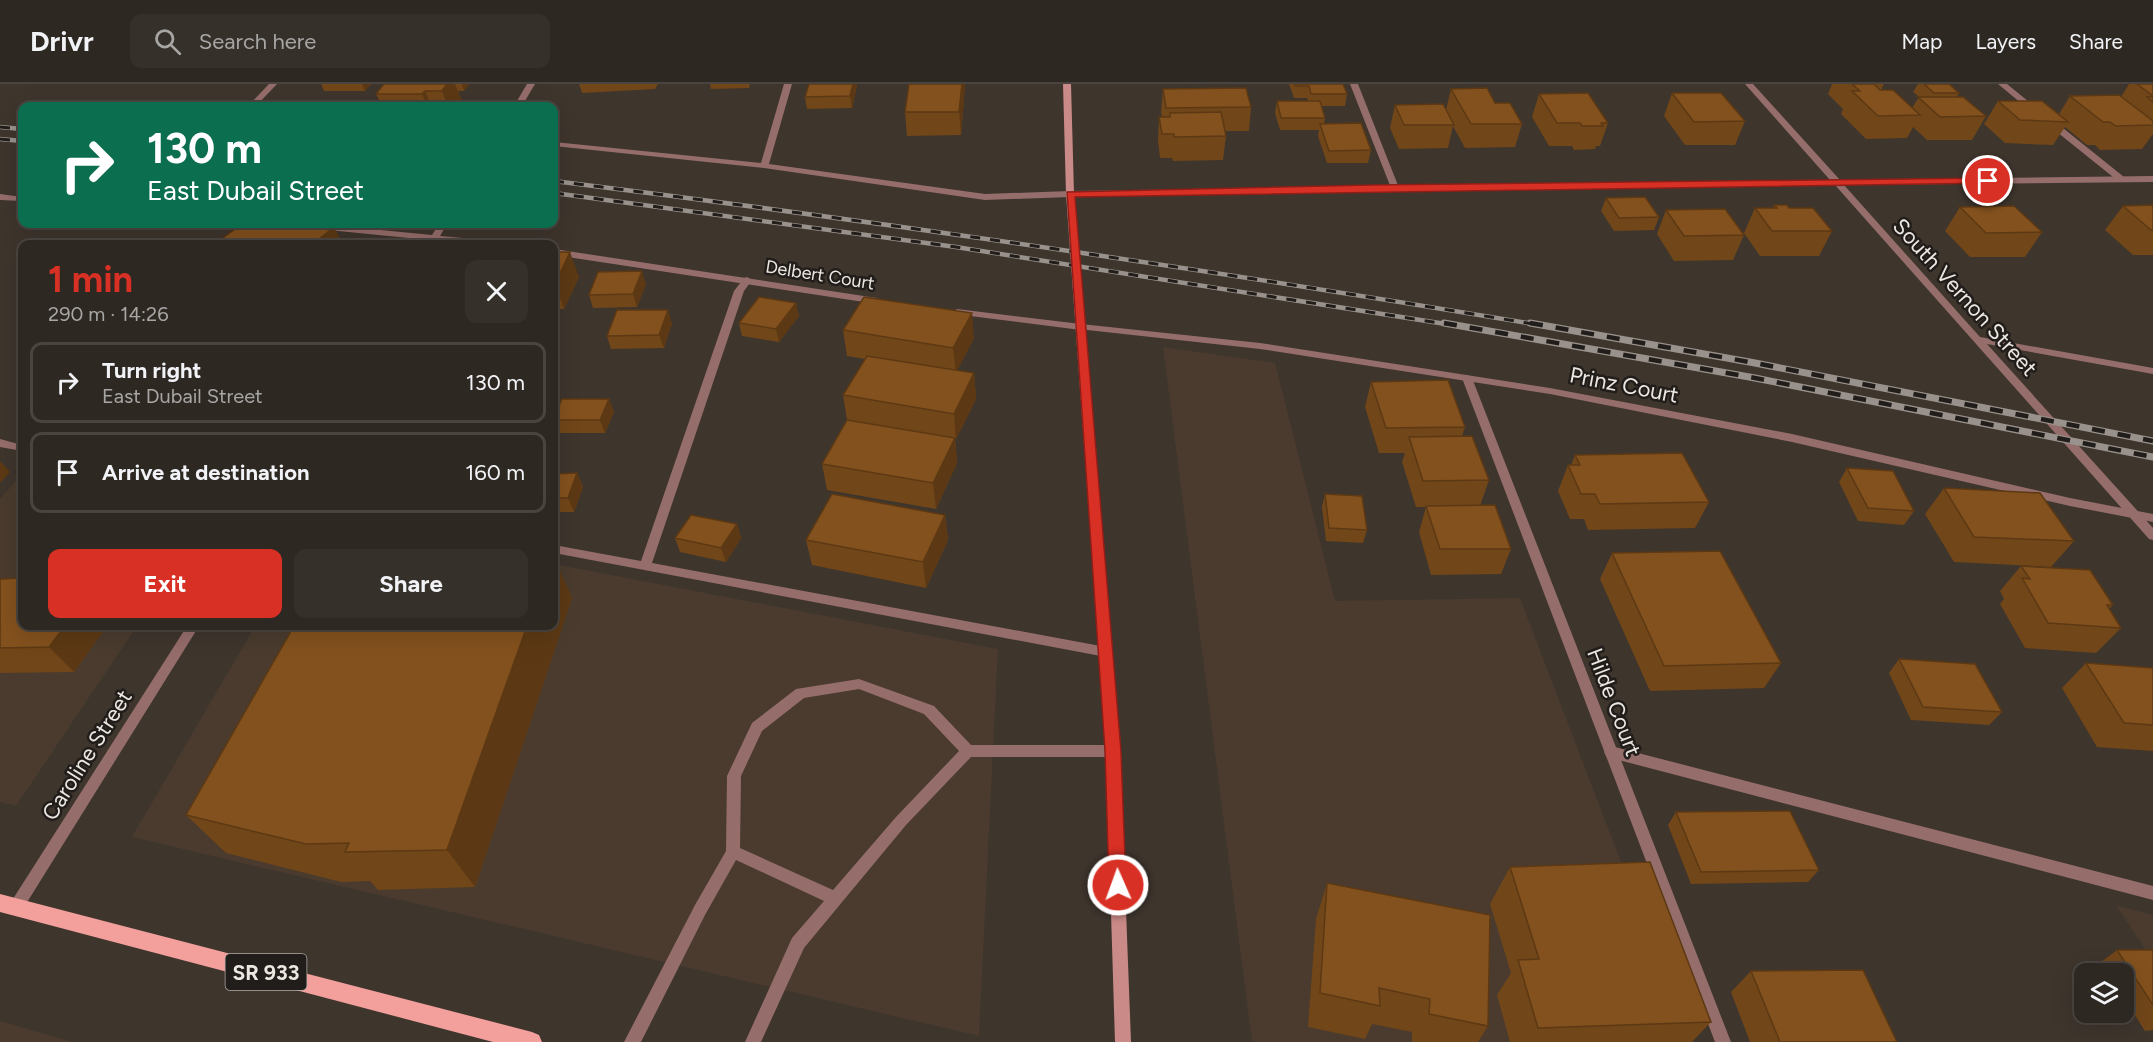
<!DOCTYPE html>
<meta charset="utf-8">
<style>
:root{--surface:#2e2822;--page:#36302a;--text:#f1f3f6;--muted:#a7a6a5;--line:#494440;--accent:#d93025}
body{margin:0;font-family:Figtree,sans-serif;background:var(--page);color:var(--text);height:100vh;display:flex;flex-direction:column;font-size:22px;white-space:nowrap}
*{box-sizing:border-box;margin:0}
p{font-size:20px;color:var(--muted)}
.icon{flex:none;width:33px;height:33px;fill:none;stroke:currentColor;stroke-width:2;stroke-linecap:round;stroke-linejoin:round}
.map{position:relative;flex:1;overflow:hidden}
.panel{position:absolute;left:18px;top:156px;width:540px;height:390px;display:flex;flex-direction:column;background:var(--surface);border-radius:12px;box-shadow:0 6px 24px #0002,0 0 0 2px var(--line)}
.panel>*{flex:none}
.top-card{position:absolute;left:18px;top:18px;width:540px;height:126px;border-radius:12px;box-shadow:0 6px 24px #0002,0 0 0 2px var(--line);background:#0b6e4f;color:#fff;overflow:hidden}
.tools{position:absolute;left:2074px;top:879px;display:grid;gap:12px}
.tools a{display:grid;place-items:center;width:60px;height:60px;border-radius:12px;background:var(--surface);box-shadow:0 6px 24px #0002,0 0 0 2px var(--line);font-size:30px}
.pin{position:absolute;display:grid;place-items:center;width:51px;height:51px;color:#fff;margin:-26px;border:3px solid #fff;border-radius:50%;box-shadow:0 2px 6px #0007}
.me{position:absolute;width:66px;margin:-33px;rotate:358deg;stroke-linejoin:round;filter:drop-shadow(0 0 4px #0008)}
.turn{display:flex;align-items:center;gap:21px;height:126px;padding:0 30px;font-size:27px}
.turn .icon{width:78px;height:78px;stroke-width:2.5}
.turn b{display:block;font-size:42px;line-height:51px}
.round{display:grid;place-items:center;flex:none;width:63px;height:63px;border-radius:12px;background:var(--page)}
.head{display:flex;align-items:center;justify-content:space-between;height:102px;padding:0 30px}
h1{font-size:36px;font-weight:700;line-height:45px;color:var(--accent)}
.action{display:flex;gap:12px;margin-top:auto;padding:12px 30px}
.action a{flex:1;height:69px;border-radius:12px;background:var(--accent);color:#fff;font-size:24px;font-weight:700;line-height:69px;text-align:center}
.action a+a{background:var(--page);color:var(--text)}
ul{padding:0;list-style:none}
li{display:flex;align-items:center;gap:18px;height:81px;margin:0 12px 9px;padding:0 18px;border:3px solid var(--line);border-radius:12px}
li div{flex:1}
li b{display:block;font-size:22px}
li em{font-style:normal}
header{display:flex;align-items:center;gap:36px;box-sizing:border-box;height:84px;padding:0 30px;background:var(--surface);border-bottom:2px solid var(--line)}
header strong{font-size:28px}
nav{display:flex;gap:33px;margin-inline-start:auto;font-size:21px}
.search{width:420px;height:54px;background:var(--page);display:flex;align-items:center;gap:15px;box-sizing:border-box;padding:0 21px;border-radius:12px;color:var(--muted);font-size:22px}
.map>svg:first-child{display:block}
.commercial{fill:#4a3b2e}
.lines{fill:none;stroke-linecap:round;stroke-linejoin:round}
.lane{fill:#956d6b;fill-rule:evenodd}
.street{fill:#956d6b;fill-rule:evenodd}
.secondary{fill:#ca8a87;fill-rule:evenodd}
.primary{fill:#f3a09d;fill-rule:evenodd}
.rail-far1-casing{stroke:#99928c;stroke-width:4.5}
.rail-casing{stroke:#99928c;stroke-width:7}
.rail-far1{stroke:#211d1a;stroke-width:3;stroke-dasharray:10;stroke-linecap:butt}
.rail{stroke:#211d1a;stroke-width:4.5;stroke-dasharray:13;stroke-linecap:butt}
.wall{fill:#714619}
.shaded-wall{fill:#5c3914}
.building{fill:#83511d;stroke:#5c3914;stroke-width:1.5}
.route{fill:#d93025;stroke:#8d1f18;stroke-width:1.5}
.labels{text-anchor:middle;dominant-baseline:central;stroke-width:5;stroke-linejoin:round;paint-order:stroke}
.far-street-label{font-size:18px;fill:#ede7e2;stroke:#211d1a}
.shield{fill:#211d1a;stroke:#b0aaa6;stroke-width:1.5}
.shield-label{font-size:21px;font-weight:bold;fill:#ede7e2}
.street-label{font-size:22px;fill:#ede7e2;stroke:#211d1a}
</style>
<header>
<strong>Drivr</strong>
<div class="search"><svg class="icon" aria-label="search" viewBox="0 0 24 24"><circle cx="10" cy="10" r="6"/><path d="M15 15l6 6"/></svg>Search here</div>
<nav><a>Map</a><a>Layers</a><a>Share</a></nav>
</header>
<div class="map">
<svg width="2153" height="958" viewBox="0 0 2153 958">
<rect width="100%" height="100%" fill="#3e352d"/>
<path class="commercial" d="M1163 263 1275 279 1335 517 1520 514 1690 958H1252Z
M22 390V542H137L16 722 0 718V415Z
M554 480 998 565 979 952 132 753 255 542H554Z
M2116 821 2153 831V877Z
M0 937 73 958H0Z"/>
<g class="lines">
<path class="lane" d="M269 0H277L256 22H248Z
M784 0H792L769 80 985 110 1070 107 1074 110 1070 113 985 116 764 84 554 62V58L761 79Z
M1350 0H1358L1399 104 1398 106 1391 104Z
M1998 0H2007L2040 27 2033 29Z
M2047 36H2053L2124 93V97H2118L2047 40Z
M747 193 752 196 744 207 652 479 1106 563 1111 564 1112 568 1111 572 1106 573 554 469V461L641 477 734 207 744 194Z
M1081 240 1260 259 1550 304 1792 350 2070 414 2153 430V438L2070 422 1792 358 1550 310 1260 265 1078 245V241Z
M0 355 22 361V367L0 363Z
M859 595 934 622 971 661H1113L1118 663 1120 667 1118 671 1113 673H971L906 741 804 864 761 958H745L792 854 824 817 736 776 705 831 641 958H624L695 821 726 767 727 692 752 639 796 605ZM859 605 924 630 959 667 896 733 833 806 740 764 741 692 762 647 804 614Z
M1611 662 2153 802V816L1611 674 1606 672 1604 668 1606 664Z"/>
<path class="street" d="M527 0H535L522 22H514Z
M1745 0H1753L1840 96 2153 92V98L1844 101 1980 253 2153 284V290L1987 260 2153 444V456L2149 455 1835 101 1070 113 1066 110 1070 107 1830 96Z
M0 110 22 113V117L0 116Z
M294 140H319L432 151 439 140H447L440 152 497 157 502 160H475L437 157 434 160H428L429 156 298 143Z
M554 165 877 214 882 217 877 220 554 171Z
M957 225 1081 240 1086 243 1081 246 954 230 952 228Z
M1467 291 1472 294 1731 958H1715L1462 294Z
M187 542H199L21 828 16 830 11 828 8 823 11 818Z"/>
<path class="secondary" d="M1063 0H1071L1074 110 1120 667 1131 958H1115L1106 667 1066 110Z"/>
<path class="primary" d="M0 810 532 948 539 951 542 958H493L0 828Z"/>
<g class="rail-far1-casing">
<path id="rail-far1" d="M0 43 22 45
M0 55 22 57
M554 97C883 138 1211 186 1539 241
M554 109 956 163 1452 241"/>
</g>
<g class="rail-casing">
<path id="rail" d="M1444 239 1755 294 2153 373
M1530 239 1755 279 2153 357"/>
</g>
<use href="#rail-far1" class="rail-far1"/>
<use href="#rail" class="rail"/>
</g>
<path class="wall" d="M321 0H371L365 7H324Z
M384 0H469L464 7H458L461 15 456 22H382L376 10Z
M579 0H658L655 5 582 9Z
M710 0H750L749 4 711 5Z
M909 0H965L961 51 907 52 905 28Z
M1289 0H1343L1347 10 1345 22H1321L1325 34 1324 40 1371 66 1368 79H1327L1318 52 1319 46H1280L1275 29 1277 17H1308L1307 14H1294Z
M1832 0H1884L1881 6 1912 24 1919 13 1913 8 1918 0H1949L1959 9 1957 13 1986 32 1972 56H1927L1913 43 1907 54 1866 55 1841 30 1843 25 1828 10Z
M2129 0H2153V50L2142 65 2100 66 2095 61H2087L2065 43 2053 61 2005 59 1984 40 1998 17 2059 30 2070 12 2121 13Z
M857 2 852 24 807 25 805 13Z
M1163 5 1251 23 1249 47H1225L1226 52 1223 76 1173 77 1172 74H1160L1158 56 1159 33H1162L1161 28Z
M1451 5 1495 19 1522 40 1515 63 1465 64 1453 42 1448 64 1399 65 1390 44 1395 21 1446 26Z
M1672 9 1745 37 1735 61H1685L1664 32Z
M1539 10 1608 39 1600 62H1596L1595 65 1574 66 1572 62H1549L1532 33Z
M1606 114 1659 133 1654 146 1614 147 1601 127Z
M1774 121 1789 124 1832 147 1819 172H1760L1744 149 1755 124H1773Z
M2153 121V171H2133L2105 146 2123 122Z
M1960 123 2042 148 2025 173H1970L1945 147Z
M1666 126 1744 151 1733 176 1674 177 1657 150Z
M554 168 579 193 564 225H554Z
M646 200 637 223 593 224 589 211Z
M796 219 799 232 779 258 742 252 739 239Z
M672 239 664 264 611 265 607 252Z
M843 246 974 254 957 286 974 289 976 315 956 355H955L957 379 936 425 827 406 822 380 847 336 843 311 865 275 847 272Z
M1371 298 1465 343 1462 352 1489 396 1480 422 1511 465 1501 490 1431 491 1419 448 1426 423H1416L1402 378 1405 369H1379L1365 323Z
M609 315 614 328 605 349H558L554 339V333Z
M1575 371 1709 418 1695 444 1588 446 1584 435H1570L1558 407 1568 381H1571Z
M1847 384 1914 427 1904 441 1858 437 1839 398Z
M577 389 583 403 574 428H554V390Z
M1944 404 2074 457 2051 483 1954 478 1925 430Z
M1325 410 1367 446 1363 459 1326 457 1322 423Z
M945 431 948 456 926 504 812 481 806 456Z
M737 440 741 454 726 478 680 468 675 454Z
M1612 469 1781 579 1764 604 1650 607 1600 495Z
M554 474 572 514 475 803 378 806 370 797 341 798 226 769 186 731 554 542Z
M2021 482 2113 521 2109 525 2121 544 2096 569 2025 564 2000 520 2004 515 2000 507Z
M0 495 22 542H107L74 588 0 589Z
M1899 575 2002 628 1989 641 1911 636 1889 589Z
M2086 579 2153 584V667L2097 663 2062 604Z
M1676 728 1819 786 1808 798 1691 800 1668 741Z
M1510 783 1711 938 1692 958H1510L1497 911 1511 889 1490 820Z
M1327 799 1488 942 1478 958H1412V948L1372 940 1365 955 1308 943 1316 835Z
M2117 866H2153V946L2145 947 2124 914V890H2109L2101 878Z
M1751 887 1897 958H1750L1731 908Z"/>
<path class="shaded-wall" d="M362 0H371L365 7Z
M447 0H455L461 15 456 22H448L442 7Z
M462 0H469L464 7Z
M853 0H857V2L852 24 850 12Z
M962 0H965V3L961 51 959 28Z
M425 7 431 22H428L422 10Z
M334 143 343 160H313Z
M570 168 579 193 564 225 555 200Z
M642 187 646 200 637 223 633 210Z
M796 219 799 232 779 258 776 245Z
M668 226 672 239 664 264 659 251Z
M972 229 974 254 956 289 953 264Z
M554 242 557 250 554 258Z
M974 289 976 315 956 355 954 330Z
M609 315 614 328 605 349 600 336Z
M955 354 957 379 936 425 933 399Z
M0 377 10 388 0 399Z
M577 389 583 403 574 428 568 414Z
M945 431 948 456 926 504 923 478Z
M737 440 741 454 726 478 721 464Z
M554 474 572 514 475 803 447 766 527 542H554Z
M65 542H107L74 588 49 563Z"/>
<path class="building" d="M384 0H447L442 7H425L422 10H376Z
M809 0H853L850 12 805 13Z
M909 0H962L959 28H905Z
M1295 0H1343L1347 10H1311L1309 2H1295Z
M1852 0H1874L1880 6H1893L1920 31 1878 32 1852 7H1860Z
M1924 0H1949L1959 9H1934Z
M2137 0H2153V12Z
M1246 4 1251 23 1166 24 1163 5Z
M1487 4 1495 19H1510L1522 40H1471L1451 5Z
M1588 9 1608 39H1601L1603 42H1582L1580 39H1557L1539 10Z
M1672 9H1721L1745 37 1694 38Z
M2119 11 2153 37V41L2116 42 2110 38H2103L2070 12Z
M1918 13H1963L1986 32 1940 33Z
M2147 13H2153V18Z
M1277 17H1320L1325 34H1281Z
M1998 17H2042L2068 38 2020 36Z
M1443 20 1454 41H1404L1395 21Z
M1221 28 1226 52 1174 53V50H1162L1159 33H1170V29Z
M1361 39 1371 66 1329 67 1320 40Z
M1645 113 1659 133 1619 134 1606 114Z
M1774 121H1787L1789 124H1813L1832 147H1772L1755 124H1777Z
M2153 121V146H2151L2123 122Z
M2014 122 2042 148 1986 149 1960 123Z
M1725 125 1744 151 1684 152 1666 126Z
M242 140H307L334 143 313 160H215Z
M554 168H570L555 200H554Z
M642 187 633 210 589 211 598 188Z
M759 213 796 219 776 245 739 239Z
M864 213 972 229 953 264 843 246Z
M617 226H668L659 251 607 252Z
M867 272 974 289 954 330 843 311Z
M1448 296 1465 343 1386 344 1371 298Z
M562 315H609L600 336H554V333Z
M847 336 955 354 933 399 822 380Z
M1472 352 1489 396 1423 397 1409 353Z
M1682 369 1709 418 1600 420 1595 410H1581L1568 381H1580L1575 371Z
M1847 384 1893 387 1914 427 1868 424Z
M577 389 568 414H554V390Z
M1944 404 2040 409 2074 457 1974 453Z
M832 410 945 431 923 478 806 456Z
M1325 410 1362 412 1367 446 1329 444Z
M1495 421 1511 465H1440L1426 422Z
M691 431 737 440 721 464 675 454Z
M1720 467 1781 579 1664 582 1612 469Z
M2021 482 2090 486 2113 521H2107L2121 544 2048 539 2022 494 2030 495Z
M22 494V542H65L49 563 0 564V495Z
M294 542H527L447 766 345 768 349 759 306 760 186 731Z
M1899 575 1975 580 2002 628 1923 623Z
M2086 579 2153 584V641L2124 639Z
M1790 727 1819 786 1701 788 1676 728Z
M1650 778 1711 938 1538 944 1518 876 1539 875 1510 783Z
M1327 799 1490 831 1488 942 1429 930 1430 915 1379 904 1380 922 1320 909Z
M2117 866H2153V921Z
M1863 886 1897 958H1780L1751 887Z"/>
<path class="route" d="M1988 94 1992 95V99L1075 113 1121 667 1126 801 1124 807 1118 809 1112 807 1109 801 1105 667 1067 108 1372 101Z"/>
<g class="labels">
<g class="far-street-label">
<text transform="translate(820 191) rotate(9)">Delbert Court</text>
</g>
<rect class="shield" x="225.5" y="870" width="81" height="36" rx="4.5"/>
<g class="shield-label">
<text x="266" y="888">SR 933</text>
</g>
<g class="street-label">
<text transform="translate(1965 213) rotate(48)">South Vernon Street</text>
<text transform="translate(1624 301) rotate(11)">Prinz Court</text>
<text transform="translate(1614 618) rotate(69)">Hilde Court</text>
<text transform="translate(87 671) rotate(-58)">Caroline Street</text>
</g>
</g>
</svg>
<div class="tools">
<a><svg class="icon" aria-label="layers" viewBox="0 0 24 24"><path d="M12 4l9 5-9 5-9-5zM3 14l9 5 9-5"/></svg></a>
</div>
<div class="pin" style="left:1988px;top:97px;background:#d93025"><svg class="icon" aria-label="arrive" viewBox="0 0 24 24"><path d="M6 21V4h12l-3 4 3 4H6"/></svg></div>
<svg class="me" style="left:1118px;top:801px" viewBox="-20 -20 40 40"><circle r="17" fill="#d93025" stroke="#fff" stroke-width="3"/><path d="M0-11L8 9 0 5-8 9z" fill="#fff"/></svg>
<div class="top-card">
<div class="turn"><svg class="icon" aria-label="right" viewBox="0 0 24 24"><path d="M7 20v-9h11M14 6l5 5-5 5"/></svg><div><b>130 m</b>East Dubail Street</div></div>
</div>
<section class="panel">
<div class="head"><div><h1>1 min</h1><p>290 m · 14:26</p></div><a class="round"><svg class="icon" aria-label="close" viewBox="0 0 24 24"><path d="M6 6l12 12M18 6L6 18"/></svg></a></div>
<ul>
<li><svg class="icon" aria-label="right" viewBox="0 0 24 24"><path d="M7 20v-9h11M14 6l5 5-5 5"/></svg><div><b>Turn right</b><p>East Dubail Street</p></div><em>130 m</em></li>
<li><svg class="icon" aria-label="arrive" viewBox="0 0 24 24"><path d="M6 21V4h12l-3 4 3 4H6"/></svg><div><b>Arrive at destination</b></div><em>160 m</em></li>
</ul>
<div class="action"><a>Exit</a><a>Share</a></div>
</section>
</div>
